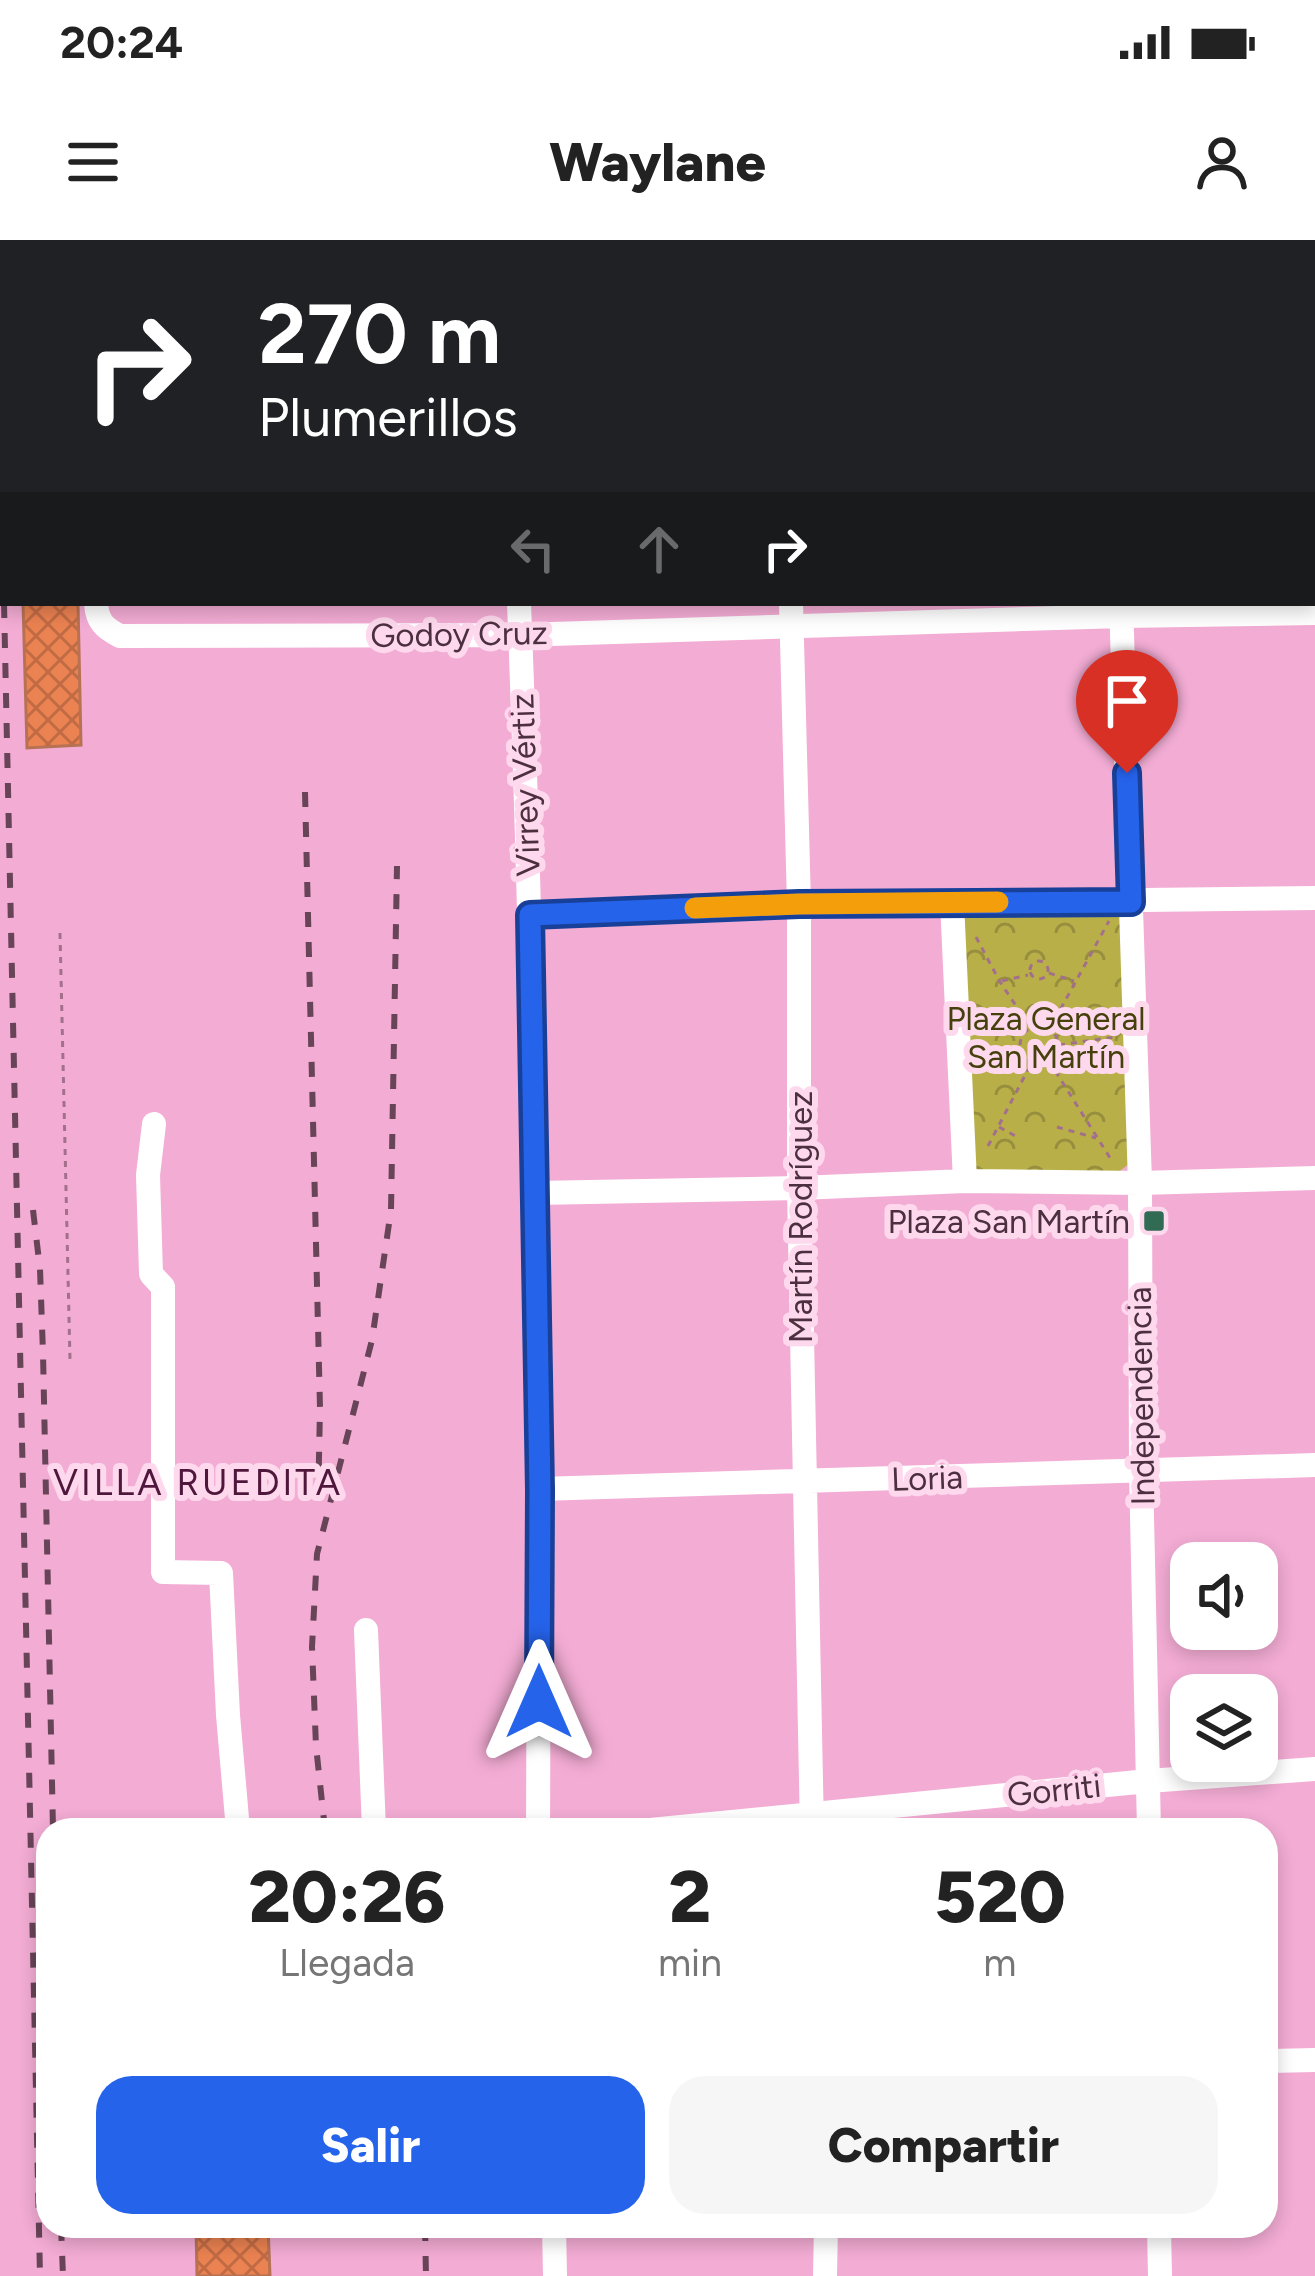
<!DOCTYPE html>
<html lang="es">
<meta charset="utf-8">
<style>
:root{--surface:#fff;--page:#f6f6f6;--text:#222;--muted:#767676;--accent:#2563eb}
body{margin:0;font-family:Figtree,sans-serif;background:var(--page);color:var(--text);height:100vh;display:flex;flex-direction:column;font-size:45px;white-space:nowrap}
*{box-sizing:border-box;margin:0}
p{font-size:39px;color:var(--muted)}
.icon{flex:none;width:66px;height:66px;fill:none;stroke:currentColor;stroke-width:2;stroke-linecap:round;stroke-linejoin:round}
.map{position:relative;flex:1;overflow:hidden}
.panel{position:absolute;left:36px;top:1578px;width:1242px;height:420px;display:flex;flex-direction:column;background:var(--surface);border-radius:36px;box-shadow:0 6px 18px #0003}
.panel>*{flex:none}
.guide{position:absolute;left:0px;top:0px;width:1317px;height:366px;box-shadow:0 6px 18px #0003;background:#202124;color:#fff;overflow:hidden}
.tools{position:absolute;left:1170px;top:1302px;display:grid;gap:24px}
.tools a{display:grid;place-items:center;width:108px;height:108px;border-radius:24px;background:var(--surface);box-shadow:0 6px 18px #0003;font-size:60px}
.pin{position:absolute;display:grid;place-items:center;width:102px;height:102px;color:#fff;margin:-123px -51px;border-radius:50% 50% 50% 0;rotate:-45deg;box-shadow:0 0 12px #0007}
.pin .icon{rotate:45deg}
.me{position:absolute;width:132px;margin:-66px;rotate:0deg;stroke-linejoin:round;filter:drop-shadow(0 0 9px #0008)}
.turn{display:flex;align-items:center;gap:42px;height:252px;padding:0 60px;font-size:54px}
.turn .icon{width:156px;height:156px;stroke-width:2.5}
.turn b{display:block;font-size:84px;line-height:102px}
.lanes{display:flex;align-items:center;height:114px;padding:0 60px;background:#0003;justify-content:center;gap:60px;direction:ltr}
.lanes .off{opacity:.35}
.eta{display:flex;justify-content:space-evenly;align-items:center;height:204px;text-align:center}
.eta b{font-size:72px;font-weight:800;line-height:84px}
.button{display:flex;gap:24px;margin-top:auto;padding:24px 60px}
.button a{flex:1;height:138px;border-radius:36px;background:var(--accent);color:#fff;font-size:48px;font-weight:800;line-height:138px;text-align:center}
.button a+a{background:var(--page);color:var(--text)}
.status{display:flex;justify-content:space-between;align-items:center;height:84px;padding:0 60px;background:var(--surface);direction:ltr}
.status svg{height:33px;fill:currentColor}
header{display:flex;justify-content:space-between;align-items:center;height:156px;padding:0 60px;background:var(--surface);font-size:54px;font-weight:800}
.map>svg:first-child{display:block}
.park{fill:url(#park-crowns)}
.building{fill:url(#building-cross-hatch);stroke:#b77254;stroke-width:3}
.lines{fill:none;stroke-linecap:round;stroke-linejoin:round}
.major-tunnel{stroke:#d293b6;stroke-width:30;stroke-dasharray:30 15;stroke-linecap:butt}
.path{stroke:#a3708c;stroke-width:3;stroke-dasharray:6 6;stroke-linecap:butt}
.minor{stroke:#fff;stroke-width:24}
.major{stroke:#fff;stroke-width:30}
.rail{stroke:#684458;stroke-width:6;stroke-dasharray:15 15;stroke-linecap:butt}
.route-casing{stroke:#184099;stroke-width:30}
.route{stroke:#2563eb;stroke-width:21}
.slow{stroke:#f59e0b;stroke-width:21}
.poi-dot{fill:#326b54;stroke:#fed9ed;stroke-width:4.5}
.labels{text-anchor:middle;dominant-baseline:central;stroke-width:12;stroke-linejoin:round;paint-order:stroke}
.street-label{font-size:33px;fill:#4d3040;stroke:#fed9ed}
.park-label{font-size:33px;fill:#45400c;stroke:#fed9ed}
.poi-label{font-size:33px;fill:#4d3040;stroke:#fed9ed;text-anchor:end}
.neighbourhood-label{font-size:36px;letter-spacing:3px;fill:#50173c;stroke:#fed9ed}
</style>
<div class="status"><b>20:24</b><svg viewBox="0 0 49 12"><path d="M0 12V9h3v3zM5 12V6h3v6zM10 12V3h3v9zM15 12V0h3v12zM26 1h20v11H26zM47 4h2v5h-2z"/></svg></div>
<header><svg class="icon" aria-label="menu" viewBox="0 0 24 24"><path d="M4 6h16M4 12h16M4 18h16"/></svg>Waylane<svg class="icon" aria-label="person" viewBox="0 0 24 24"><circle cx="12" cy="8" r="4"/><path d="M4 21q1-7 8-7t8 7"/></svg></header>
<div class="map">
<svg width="1315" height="2036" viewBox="0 0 1315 2036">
<defs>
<pattern id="park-crowns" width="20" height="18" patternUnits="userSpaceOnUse" patternTransform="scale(3)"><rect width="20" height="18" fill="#b8af49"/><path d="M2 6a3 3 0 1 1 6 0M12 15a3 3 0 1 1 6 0" fill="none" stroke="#988f3e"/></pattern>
<pattern id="building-cross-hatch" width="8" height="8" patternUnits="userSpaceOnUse" patternTransform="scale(3)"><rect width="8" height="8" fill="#eb8251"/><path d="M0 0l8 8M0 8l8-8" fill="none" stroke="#c16b45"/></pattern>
</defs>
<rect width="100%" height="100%" fill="#f3acd4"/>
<path class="park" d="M1120 668 1129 924 1116 934 975 930 963 669Z"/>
<path class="building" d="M23 363H78L81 505 27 508Z
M196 1986H268L270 2036H197Z"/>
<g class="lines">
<path class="major-tunnel" d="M0 70 3 69"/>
<path class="path" d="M0 103 3 102
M60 693 70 1120
M976 697 1000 742 1031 788
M1030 730a9 9 0 1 1 18 0a9 9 0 1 1-18 0Z
M1049 733 1074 741
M1002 741 1028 735
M1020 805a19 19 0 1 1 38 0a19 19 0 1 1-38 0Z
M1049 790 1109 681
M1059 805 1115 797
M980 810 1019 809
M1049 821 1112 921
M999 887 1019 898
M1057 887 1096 898
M988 906 1031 824"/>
<path class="minor" d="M25 0 26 3
M80 0 83 3
M782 0V3
M1113 0V3
M113 3 136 0
M499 3 508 0
M1314 116H1315
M96 363C97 381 104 388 120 396L520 395 1122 376 1315 373
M519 363C535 772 540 1181 538 1590
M791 363 799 664V948L812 1590
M1121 363 1140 943 1141 1231 1149 1590
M952 662 965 941
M530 675 799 664 1315 658
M154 884 148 935 151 1034 163 1047V1332L221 1333 228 1475 238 1590
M535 953 799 948 965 941 1140 943 1315 938
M540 1249 1315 1225
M366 1390 374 1590
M650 1590 1148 1541 1315 1529
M1266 1821 1315 1820
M554 1986 555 2036
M1159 1986 1160 2036
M825 2036 826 1986"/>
<path class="major" d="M317 3 337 0"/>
<path class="rail" d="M0 181 3 205
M0 293 3 340
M4 363 40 2036
M305 552 320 1168 318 1266
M33 970 40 1029 43 1113 53 1590
M325 1590 316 1506 312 1407 317 1314 372 1100 391 970 397 626
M61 1986 63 2036
M425 1986 426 2036"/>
</g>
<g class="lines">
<g class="route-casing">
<path id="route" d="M539 1462 540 1250 530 675 799 664 1131 662 1127 533"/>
</g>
<use href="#route" class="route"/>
<path class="slow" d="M695 668 799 664 998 662"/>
</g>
<rect class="poi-dot" x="1142" y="969" width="24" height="24" rx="6"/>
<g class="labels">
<g class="street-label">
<text transform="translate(459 394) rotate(-1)">Godoy Cruz</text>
<text transform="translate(525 545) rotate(-92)">Virrey Vértiz</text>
<text transform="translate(800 977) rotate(-90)">Martín Rodríguez</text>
<text transform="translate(1141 1156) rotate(-91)">Independencia</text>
<text transform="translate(927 1238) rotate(-2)">Loria</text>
<text transform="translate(1054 1550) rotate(-6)">Gorriti</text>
</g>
<g class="park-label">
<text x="1046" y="778">Plaza General<tspan x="1046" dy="38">San Martín</tspan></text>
</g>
<g class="poi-label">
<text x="1130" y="981">Plaza San Martín</text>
</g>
<g class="neighbourhood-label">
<text x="198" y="1242">VILLA RUEDITA</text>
</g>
</g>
</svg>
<div class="tools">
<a><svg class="icon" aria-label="sound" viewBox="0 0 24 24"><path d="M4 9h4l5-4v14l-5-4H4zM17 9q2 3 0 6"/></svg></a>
<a><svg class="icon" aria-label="layers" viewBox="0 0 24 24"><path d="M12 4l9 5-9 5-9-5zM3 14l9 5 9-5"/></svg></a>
</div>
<div class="pin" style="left:1127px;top:533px;background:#d93025"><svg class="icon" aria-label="arrive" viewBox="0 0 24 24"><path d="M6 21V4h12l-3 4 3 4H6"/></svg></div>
<svg class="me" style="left:539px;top:1462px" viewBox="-20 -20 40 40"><path d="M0-17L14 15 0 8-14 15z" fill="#2563eb" stroke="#fff" stroke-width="4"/></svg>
<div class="guide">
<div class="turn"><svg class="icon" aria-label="right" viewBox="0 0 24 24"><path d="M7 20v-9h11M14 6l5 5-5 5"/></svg><div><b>270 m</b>Plumerillos</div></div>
<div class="lanes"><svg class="icon off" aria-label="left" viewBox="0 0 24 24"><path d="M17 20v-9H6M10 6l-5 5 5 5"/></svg><svg class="icon off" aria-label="ahead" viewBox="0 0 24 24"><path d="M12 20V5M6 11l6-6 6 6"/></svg><svg class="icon" aria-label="right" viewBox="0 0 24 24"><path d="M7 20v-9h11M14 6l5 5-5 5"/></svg></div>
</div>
<section class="panel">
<div class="eta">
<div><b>20:26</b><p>Llegada</p></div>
<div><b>2</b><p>min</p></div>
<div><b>520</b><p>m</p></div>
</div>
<div class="button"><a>Salir</a><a>Compartir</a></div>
</section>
</div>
